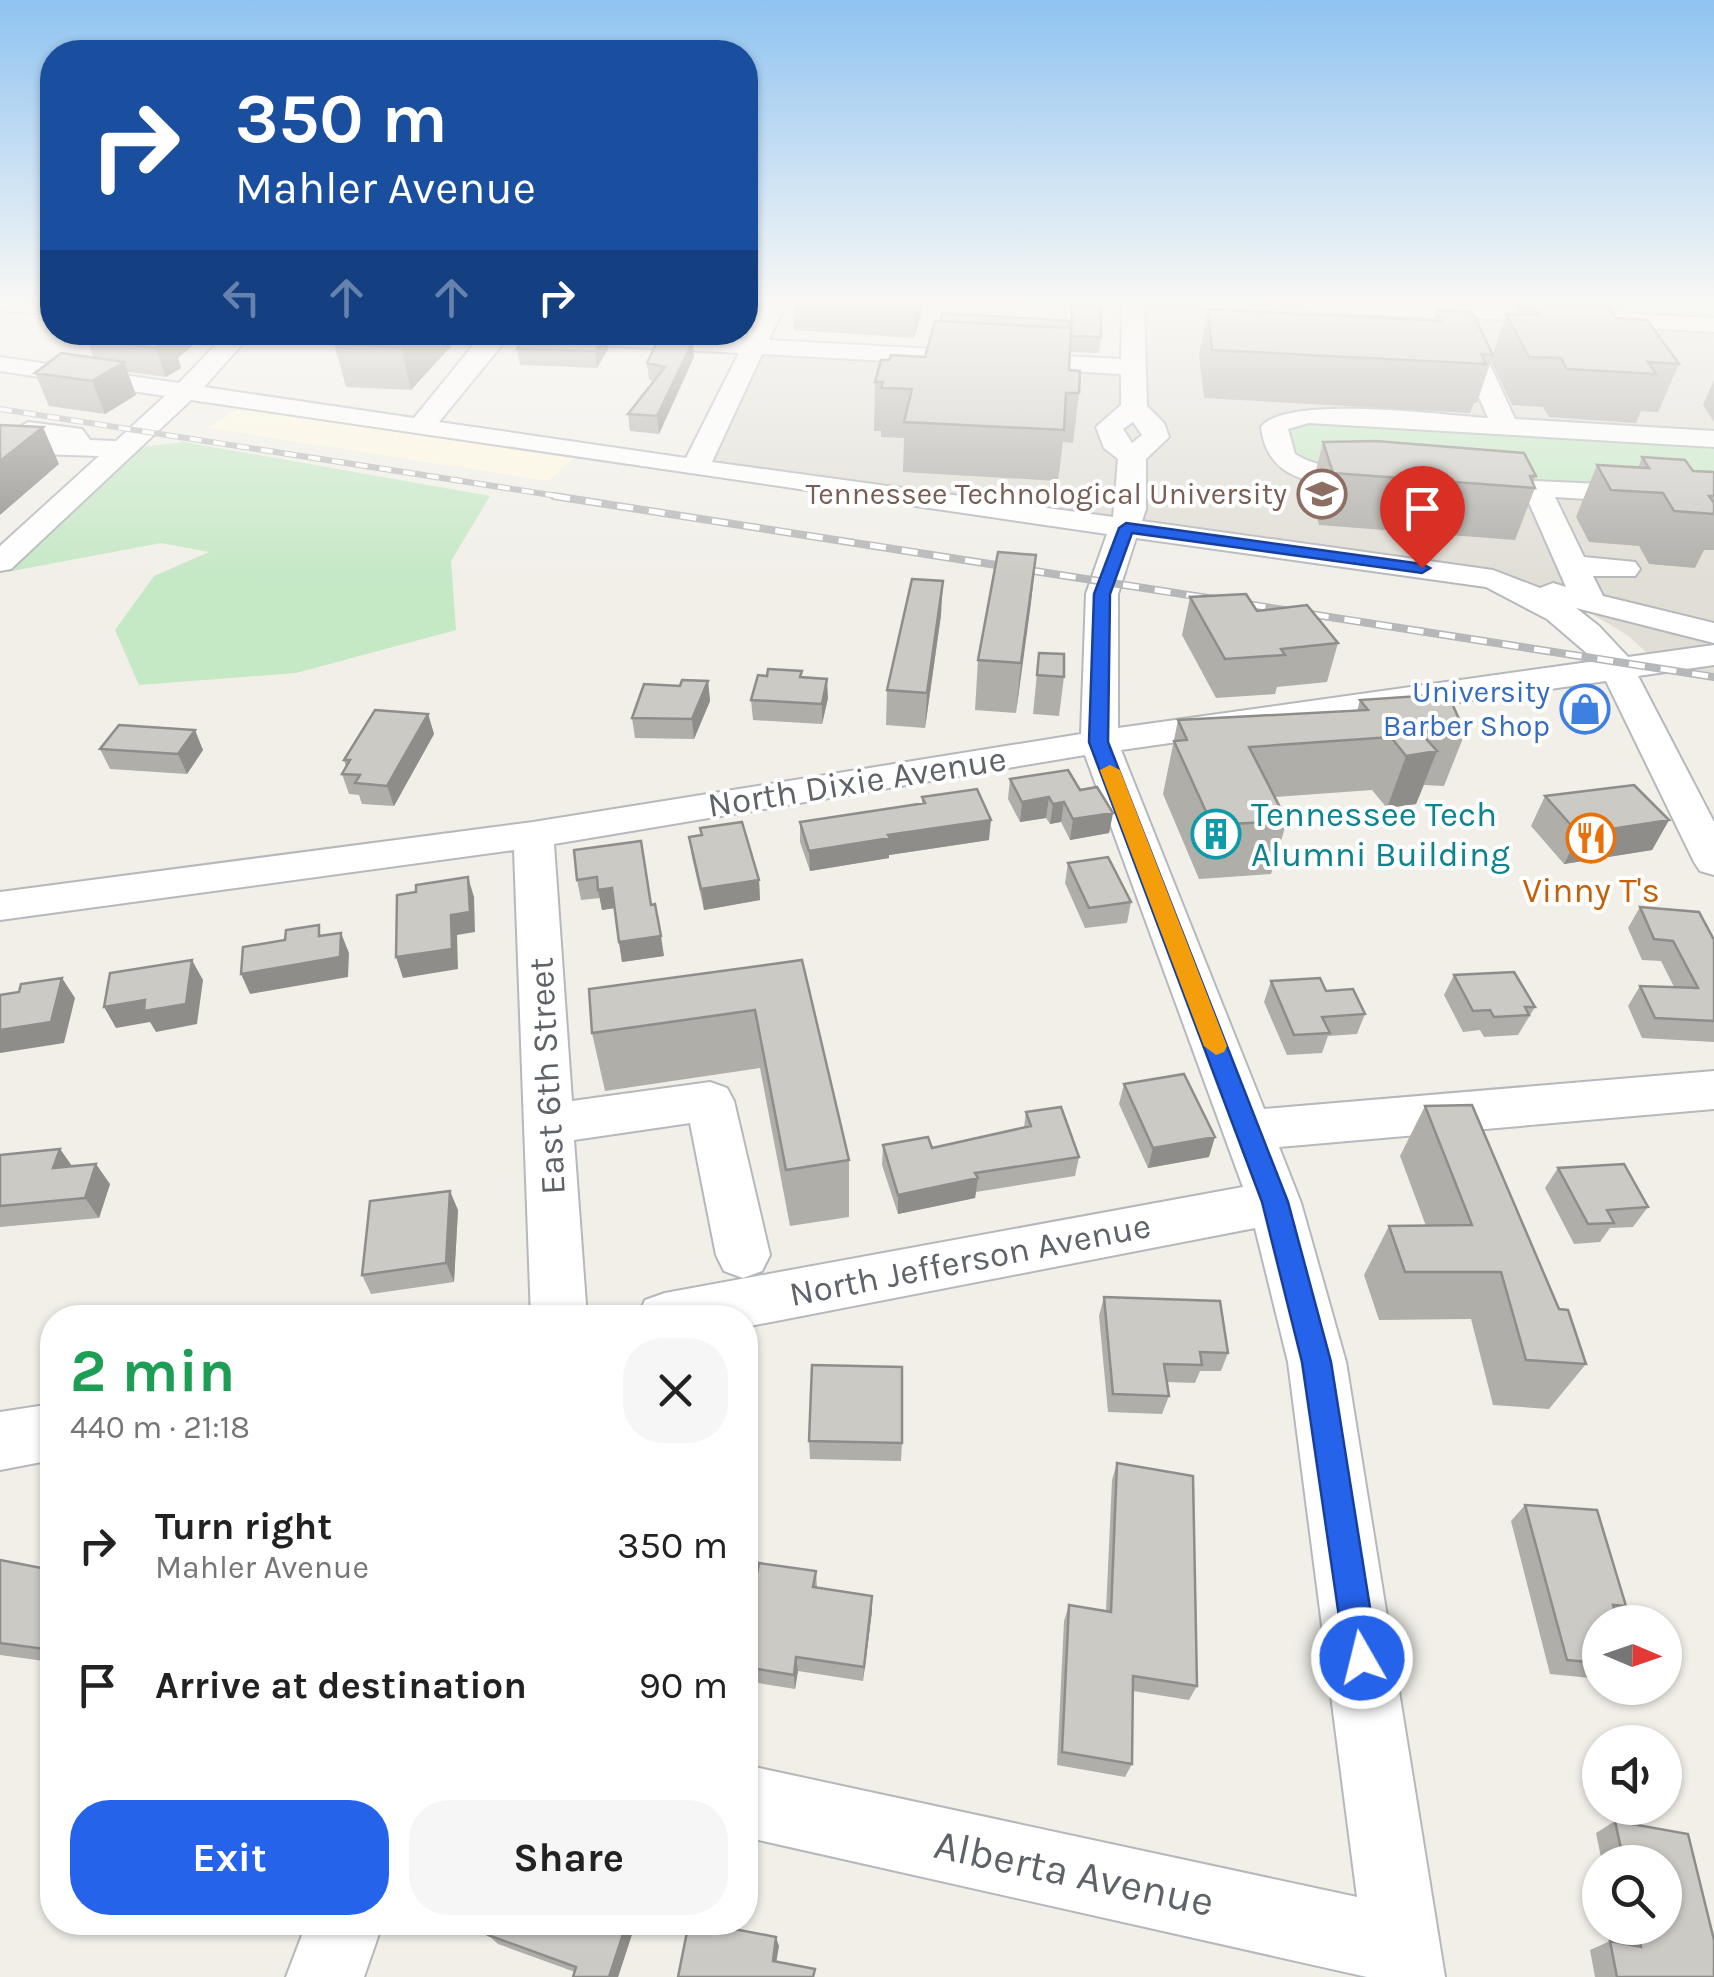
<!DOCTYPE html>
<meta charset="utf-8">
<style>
:root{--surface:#fff;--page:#f6f6f6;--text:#222;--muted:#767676;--accent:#2563eb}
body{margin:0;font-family:Karla,sans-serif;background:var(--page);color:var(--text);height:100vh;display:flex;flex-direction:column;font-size:38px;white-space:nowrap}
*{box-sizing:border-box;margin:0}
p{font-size:32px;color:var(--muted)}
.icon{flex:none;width:55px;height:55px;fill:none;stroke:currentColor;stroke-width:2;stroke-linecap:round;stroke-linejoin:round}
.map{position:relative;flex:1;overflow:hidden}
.details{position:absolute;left:40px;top:1305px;width:718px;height:630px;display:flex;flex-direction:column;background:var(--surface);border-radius:40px;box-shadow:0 2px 8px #0004}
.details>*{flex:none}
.hud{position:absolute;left:40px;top:40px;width:718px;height:305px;border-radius:40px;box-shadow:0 2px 8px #0004;background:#1a4fa0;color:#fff;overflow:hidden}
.needle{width:65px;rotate:92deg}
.fabs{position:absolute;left:1582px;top:1605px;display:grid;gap:20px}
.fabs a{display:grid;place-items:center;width:100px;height:100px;border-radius:50%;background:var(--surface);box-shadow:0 2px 8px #0004;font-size:50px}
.pin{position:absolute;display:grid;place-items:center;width:85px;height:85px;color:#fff;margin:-102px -42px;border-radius:50% 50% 50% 0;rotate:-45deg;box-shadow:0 0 10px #0007}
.pin .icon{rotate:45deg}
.me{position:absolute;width:110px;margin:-55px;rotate:352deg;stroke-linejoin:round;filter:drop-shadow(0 0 8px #0008)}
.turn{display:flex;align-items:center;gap:35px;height:210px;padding:0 30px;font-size:45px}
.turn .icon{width:130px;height:130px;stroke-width:2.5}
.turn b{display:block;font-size:70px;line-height:85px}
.lanes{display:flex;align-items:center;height:95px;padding:0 30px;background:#0003;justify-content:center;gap:50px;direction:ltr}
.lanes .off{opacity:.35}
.round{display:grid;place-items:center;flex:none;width:105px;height:105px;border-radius:40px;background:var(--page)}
.summary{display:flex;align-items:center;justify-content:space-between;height:170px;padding:0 30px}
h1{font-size:60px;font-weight:700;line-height:75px;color:#1e9e55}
.button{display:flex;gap:20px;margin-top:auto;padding:20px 30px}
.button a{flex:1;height:115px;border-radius:40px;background:var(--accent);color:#fff;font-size:40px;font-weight:700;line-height:115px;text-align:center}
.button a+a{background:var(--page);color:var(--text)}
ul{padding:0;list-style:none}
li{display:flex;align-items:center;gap:30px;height:140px;padding:0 30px}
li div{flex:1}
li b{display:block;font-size:38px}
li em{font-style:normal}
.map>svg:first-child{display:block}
.commercial{fill:#fef7e0}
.education{fill:#e1ded6}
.green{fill:#c5e8c5}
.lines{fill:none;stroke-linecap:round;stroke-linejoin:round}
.minor-casing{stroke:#b5b8bc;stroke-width:4}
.minor{fill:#fff;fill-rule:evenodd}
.rail-far1-casing{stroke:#b6b7b8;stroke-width:6}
.rail-casing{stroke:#b6b7b8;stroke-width:8}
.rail-far1{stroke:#fff;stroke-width:4;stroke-dasharray:12;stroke-linecap:butt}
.rail{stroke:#fff;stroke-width:5;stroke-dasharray:16;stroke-linecap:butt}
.wall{fill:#afaea9}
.shaded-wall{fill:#8f8d8a}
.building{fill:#cccac5;stroke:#8f8d8a;stroke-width:2.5}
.route{fill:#2563eb;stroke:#184099;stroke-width:2.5}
.slow{fill:#f59e0b}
.labels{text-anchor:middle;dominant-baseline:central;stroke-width:8;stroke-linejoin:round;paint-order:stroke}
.far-education-label{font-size:30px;fill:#785e54;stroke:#fff;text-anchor:end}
.far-shop-label{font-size:30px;fill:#366cbe;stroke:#fff;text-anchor:end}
.street-label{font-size:35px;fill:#5f6368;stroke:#fff}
.culture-label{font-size:35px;fill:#0d838f;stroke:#fff;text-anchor:start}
.food-label{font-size:35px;fill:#c56008;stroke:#fff}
.near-street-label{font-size:42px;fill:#5f6368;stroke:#fff}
</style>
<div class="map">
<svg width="1714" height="1977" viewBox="0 0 1714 1977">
<rect width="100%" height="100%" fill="#f1efe8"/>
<path class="commercial" d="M240 408 574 458 548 481 208 428Z"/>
<path class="education" d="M1145 304H1714V673L1662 666 1627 635 1587 611 1489 571 711 464 708 458 757 353 1146 373Z"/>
<path class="green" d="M1485 304H1714V317L1491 305Z
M1298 416 1714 438V498L1328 476 1287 461 1280 422Z
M184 442 490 496 451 561 456 630 296 673 139 685 115 630 154 576 209 552 161 543 7 572 142 447Z"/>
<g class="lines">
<g class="minor-casing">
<path id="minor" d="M0 304H52V314L5 311 0 310Z
M762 304H785L769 340 1121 359 1122 304H1144L1147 406 1164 423 1169 437 1146 459V509L1142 521 1493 570 1540 588 1553 583 1566 587 1526 496 1465 490 1461 484 1465 478 1714 489V507L1555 497 1584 557 1635 562 1640 569 1635 576H1593L1603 596 1714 623V643L1576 608 1599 626 1628 657 1714 645V665L1638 676 1714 822V875L1700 871 1694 862 1606 681 1121 750 1264 1109 1714 1071V1109L1279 1147 1301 1203 1346 1362 1445 1977H1367L745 1837V1765L1357 1897 1288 1362 1255 1228 745 1327V1318H637L645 1300 665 1293 1243 1187 1085 755 554 844 572 1101 710 1082 727 1088 734 1101 770 1255 762 1271 743 1278 724 1271 716 1255 690 1123 574 1140 587 1318H531L514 850 0 920V892L533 822 1081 734 1086 594 1107 534 191 400 11 569 0 571V546L99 456 9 453 0 451V439L28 422 82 429 90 440 116 441 165 396 0 371V357L179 383 228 332H253L204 387 414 418 484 332H634L746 339ZM506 340 739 353 686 458 439 422ZM762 354 1121 374V405L1096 427 1104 448 1118 459 1113 517 712 462ZM1133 422 1142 435 1132 443 1123 429ZM1136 538 1486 587 1547 619 1596 661 1118 728V594Z
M1298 304 1468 305 1714 318V332L1460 317 1471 324 1515 419 1714 431V447L1309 423 1288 429 1295 454C1323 472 1355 465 1386 473L1390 479 1386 485 1376 487C1327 484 1268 488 1261 427 1285 394 1444 415 1488 418L1447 324 1452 319 1309 311Z
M52 1404V1460L0 1470V1412Z
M307 1922H383L364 1977H286Z"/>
</g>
<use href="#minor" class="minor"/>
<g class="rail-far1-casing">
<path id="rail-far1" d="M0 409 570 498"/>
</g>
<g class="rail-casing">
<path id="rail" d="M554 496 1714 677"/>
</g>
<use href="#rail-far1" class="rail-far1"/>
<use href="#rail" class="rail"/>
</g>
<path class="wall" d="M794 304H924L914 338 794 330Z
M1517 304H1607L1616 318 1679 364 1658 412 1641 411 1636 423 1549 417 1543 407 1512 405 1491 361 1477 403H1474L1470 413 1204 398 1199 356 1208 309 1433 320 1436 310 1493 354 1506 314H1513Z
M935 321 1101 337 1099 353 1070 352 1069 370 1079 393 1073 443 1063 442 1058 481 903 472 904 438 881 437V431H874L875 382 925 357Z
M94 332H208L178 358 181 368 166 377 127 372 136 395 105 414 49 406 35 373 94 358 86 338Z
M606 333 608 349 597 368 520 365 517 349Z
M334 344 452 345 411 390 346 387Z
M694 357 659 434 630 431 628 414 654 381 649 380 647 363Z
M1714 380V422L1703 405Z
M1323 442 1536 476 1533 483 1535 488 1515 540 1319 525 1310 494Z
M1642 457 1693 471 1714 472V550H1704L1695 568 1649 564 1639 546 1589 542 1576 517 1597 465 1638 468Z
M1036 555 1016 713 975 710 978 660Z
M1190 597 1257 611 1338 643 1327 682 1277 687 1275 694 1216 698 1182 635Z
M941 615 925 728 886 725 887 690Z
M1039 653 1064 677 1059 716 1033 714Z
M802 677 828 698 822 724 753 720 751 700Z
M708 681 710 701 694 739 635 738 632 718Z
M1360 700 1465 733 1444 786 1424 785 1416 804 1387 808 1372 790 1275 797 1287 821 1271 874 1199 879 1163 794 1178 720 1357 711Z
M428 714 434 734 394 806 362 804 359 795 349 794 342 774 346 767 344 760Z
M100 749 203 750 187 774 110 769Z
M1010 779 1080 790 1113 813 1109 833 1070 840 1061 822 1050 824 1046 818 1020 822 1008 799Z
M1545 796 1669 820 1652 850 1564 864 1531 826Z
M922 797 989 840 889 855V858L810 871 800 842V822L922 803Z
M689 837 759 880 760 900 704 910 692 857Z
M574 850 651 905 664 956 622 962 614 908 602 910 600 898 581 900 577 880Z
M1068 863 1131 902 1127 923 1085 928 1065 883Z
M1640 907 1714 940V1042L1642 1038 1628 1006 1640 986 1674 987 1661 961 1642 960 1628 928Z
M802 960 849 1160V1217L790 1226 760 1068 605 1091 592 1033Z
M1454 975 1535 1007 1518 1035 1484 1037 1480 1030 1463 1032 1444 995Z
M1271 981 1326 991 1365 1014 1357 1034 1328 1036 1322 1053 1287 1055 1264 1002Z
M1124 1084 1209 1157 1148 1168 1119 1104Z
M1425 1106 1559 1309 1586 1364 1549 1409 1493 1405 1471 1319 1379 1320 1364 1275 1389 1226H1426L1400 1156Z
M1026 1112 1079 1157 1075 1176 976 1192 975 1198 898 1214 882 1165 883 1145 932 1148 1024 1128Z
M60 1149 72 1166 110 1184 99 1218 0 1227V1155Z
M1558 1168 1648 1207 1633 1227 1610 1228 1600 1242 1574 1244 1545 1188Z
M458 1210 454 1282 371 1294 362 1275Z
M1104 1297 1228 1353 1221 1371H1200L1195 1383 1167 1382 1169 1396 1162 1414 1108 1412 1099 1316Z
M809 1441 902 1443 901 1461 810 1459Z
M1117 1463 1197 1686 1189 1700 1133 1691 1132 1764 1125 1777 1057 1765 1064 1621 1069 1605 1106 1611 1112 1480Z
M1525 1505 1626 1606 1616 1615 1600 1622V1679L1550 1674 1511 1521Z
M0 1560 52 1570V1662L0 1655Z
M816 1571 817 1587 872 1596V1611L863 1681 798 1671 795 1689 745 1681V1577L756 1578Z
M1615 1821 1688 1834 1714 1940V1977H1595L1590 1950 1610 1941 1618 1942 1615 1928H1665V1862H1602L1596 1833Z
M636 1922 618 1977H573L575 1972 498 1944 488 1935Z"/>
<path class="shaded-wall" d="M915 304H924L914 338Z
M163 332H208L178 358 181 368 166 377 155 348 157 337Z
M415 332H449L452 345 411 390 401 347Z
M606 333 608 349 597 368 595 351Z
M693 341 694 357 659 434 657 416Z
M124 362 136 395 105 414 92 381Z
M43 427 59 464 0 515V461Z
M1036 555 1031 603 1016 713 1021 663Z
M943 581 941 615 925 728 927 693Z
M827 679 828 698 822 724V704Z
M708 681 710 701 694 739 692 719Z
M428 714 434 734 394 806 387 786Z
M195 730 203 750 187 774 178 754Z
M1437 751 1416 804 1387 808 1406 756Z
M1049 797 1046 818 1020 822 1022 802Z
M1064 802 1061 822 1050 824 1053 804Z
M1113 813 1109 833 1070 840 1073 819Z
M991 820 989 840 889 855V858L810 871 809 851 888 835Z
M1669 820 1652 850 1564 864 1579 834Z
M468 877 474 897 475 932 457 935 458 969 403 978 396 957 451 915Z
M759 880 760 900 704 910 701 889Z
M612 888 615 908 602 910 598 890Z
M341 933 349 953 348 977 250 994 241 974Z
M661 936 664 956 622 962 619 942Z
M192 960 203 980 197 1024 156 1032 150 1022 116 1028 104 1007 145 1000Z
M62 978 75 998 64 1043 0 1053V1030Z
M1215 1137 1209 1157 1148 1168 1153 1148Z
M60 1149 74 1169 53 1168Z
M96 1164 110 1184 99 1218 85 1198Z
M978 1178 975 1198 898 1214V1195Z
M450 1191 458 1210 454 1282 446 1263Z
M872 1596V1611L863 1681 864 1667Z
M796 1657 798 1671 795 1689 794 1675Z
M627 1922H636L618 1977H609Z
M776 1937 779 1946 775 1970 773 1961Z"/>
<path class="building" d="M1072 304H1101V337L1071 336Z
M1532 304H1607L1616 318 1647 320 1679 364 1648 362 1656 374 1567 369 1561 358 1529 357 1506 314 1538 315Z
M1208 309 1441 321 1436 310 1472 312 1493 355 1481 354 1486 364 1212 350Z
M943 313 1070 321 1069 328 941 321Z
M935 321 1071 328 1069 370 1080 371 1079 393H1066L1064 430 904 422 912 389 881 388 883 382H875L881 360H889L891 355 925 357Z
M94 332H163L157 337 171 339 155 348 86 338Z
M346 332H415L401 347 334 344Z
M529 332H593L606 333 595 351 517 349Z
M658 340 693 341 657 416 628 414 665 367 647 363Z
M61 353 124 362 92 381 35 373Z
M0 425 43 427 0 461Z
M1376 441 1524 453 1536 476H1530L1535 488 1333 473 1323 442Z
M1642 457 1685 460 1693 471 1714 472V496H1709L1714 503V514L1674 511 1663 493 1611 490 1597 465 1649 468Z
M998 552 1036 555 1021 663 978 660Z
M912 579 943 581 927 693 887 690Z
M1246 594 1257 611 1307 605 1338 643 1281 649 1285 655 1225 659 1190 597Z
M1039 653 1064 654V677L1037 675Z
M768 669 802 671 800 677 827 679 822 704 751 700 758 675 767 676Z
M682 680 708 681 692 719 632 718 644 684 680 686Z
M1448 694 1465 733 1419 731 1437 751 1406 756 1391 737 1249 747 1287 821 1212 825 1174 741 1187 740 1178 720 1368 710 1360 700Z
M375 710 428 714 387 786 355 783 360 775 342 774 350 760H344Z
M119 725 195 730 178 754 100 749Z
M1068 770 1080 790 1097 787 1113 813 1073 819 1064 802 1053 804 1049 797 1022 802 1010 779Z
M1634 785 1669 820 1579 834 1545 796Z
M977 789 991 820 888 835 890 838 809 851 800 822 925 803 922 797Z
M742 822 759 880 701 889 689 837 702 835 700 828Z
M641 841 651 905 655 904 661 936 619 942 612 888 598 890 597 877 577 880 574 850Z
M1108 857 1131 902 1089 908 1068 863Z
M468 877 470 912 451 915 452 949 396 957 397 895 416 892V885Z
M1640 907 1699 912 1714 940V1021L1655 1018 1640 986 1698 988 1673 941 1654 939Z
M319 925V936L341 933 340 957 241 974 243 947 285 940 286 930Z
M192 960 186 1004 144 1011 145 1000 104 1007 110 973Z
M802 960 849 1160 786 1170 755 1010 592 1033 589 989Z
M1514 972 1535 1007H1525L1529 1015 1494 1017 1490 1010 1473 1011 1454 975Z
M62 978 51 1022 0 1030V995L19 992 21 984Z
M1320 978 1326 991 1353 989 1365 1014 1322 1017 1330 1033 1294 1035 1271 981Z
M1184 1074 1215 1137 1153 1148 1124 1084Z
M1472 1105 1559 1309 1568 1310 1586 1364 1526 1360 1501 1272H1405L1389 1226 1472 1225 1425 1106Z
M1061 1107 1079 1157 975 1173 978 1178 898 1195 883 1145 928 1137 932 1148 1031 1126 1026 1112Z
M60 1149 53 1168 96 1164 85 1198 0 1206V1155Z
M1624 1164 1648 1207 1607 1210 1614 1223 1588 1224 1558 1168Z
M450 1191 446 1263 362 1275 370 1201Z
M1104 1297 1220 1301 1228 1353 1200 1352 1202 1365 1164 1364 1169 1396 1113 1394Z
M812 1365 902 1367V1443L809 1441Z
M1117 1463 1193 1476 1197 1686 1133 1676 1132 1764 1062 1752 1069 1605 1111 1612Z
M1525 1505 1597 1510 1626 1606 1613 1605 1618 1622H1600V1663L1567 1660Z
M0 1560 52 1570V1650L0 1643Z
M759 1563 816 1571 813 1587 872 1596 864 1667 796 1657 794 1675 745 1667V1577L756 1578Z
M1615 1821 1688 1834 1714 1940V1977H1617L1610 1941 1641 1947 1637 1928H1665V1862H1624Z
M493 1922H627L609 1977H573L576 1967 488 1935Z
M689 1922H697L776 1937 773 1961 815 1969 813 1977H678Z"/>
<linearGradient id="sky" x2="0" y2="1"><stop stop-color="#8fc3f1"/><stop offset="0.52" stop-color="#f9f8f5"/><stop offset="1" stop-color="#f9f8f5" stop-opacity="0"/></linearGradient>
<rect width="1714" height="581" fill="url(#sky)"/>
<path class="route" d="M1126 523 1422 564 1430 568 1422 573 1132 533 1110 594 1108 742 1288 1202 1331 1362 1378 1658 1373 1670 1362 1675 1350 1670 1345 1658 1302 1362 1262 1202 1089 742 1094 594 1119 528Z"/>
<path class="slow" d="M1110 765 1120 770 1227 1046 1224 1052 1216 1055 1204 1046 1100 770Z"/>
<defs>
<g id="university-ring" transform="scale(2.5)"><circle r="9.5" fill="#fff" stroke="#8d6e63" stroke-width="1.5"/><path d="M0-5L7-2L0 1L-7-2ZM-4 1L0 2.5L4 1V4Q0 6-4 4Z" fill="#8d6e63"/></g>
<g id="shop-ring" transform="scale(2.5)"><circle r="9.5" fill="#fff" stroke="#3f7fe0" stroke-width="1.5"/><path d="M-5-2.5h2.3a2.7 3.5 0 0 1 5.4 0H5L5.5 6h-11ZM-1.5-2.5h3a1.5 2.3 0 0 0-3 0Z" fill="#3f7fe0"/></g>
<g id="building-ring" transform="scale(2.5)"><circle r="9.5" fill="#fff" stroke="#0f9aa8" stroke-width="1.5"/><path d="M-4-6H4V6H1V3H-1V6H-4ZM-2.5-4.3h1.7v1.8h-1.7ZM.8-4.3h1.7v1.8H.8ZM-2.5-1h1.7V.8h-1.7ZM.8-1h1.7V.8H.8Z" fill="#0f9aa8"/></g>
<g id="restaurant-ring" transform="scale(2.5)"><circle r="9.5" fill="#fff" stroke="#e8710a" stroke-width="1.5"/><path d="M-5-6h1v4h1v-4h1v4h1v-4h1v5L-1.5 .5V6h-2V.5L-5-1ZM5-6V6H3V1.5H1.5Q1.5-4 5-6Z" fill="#e8710a"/></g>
</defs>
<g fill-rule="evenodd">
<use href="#university-ring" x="1322" y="494"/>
<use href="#shop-ring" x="1585" y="709"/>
<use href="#building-ring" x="1216" y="834"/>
<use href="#restaurant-ring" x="1591" y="838"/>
</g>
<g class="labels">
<g class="far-education-label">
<text x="1287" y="494">Tennessee Technological University</text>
</g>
<g class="far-shop-label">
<text x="1550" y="692">University<tspan x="1550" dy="34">Barber Shop</tspan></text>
</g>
<g class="street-label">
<text transform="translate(857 782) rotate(-9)">North Dixie Avenue</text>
<text transform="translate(547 1076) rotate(-93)">East 6th Street</text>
<text transform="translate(970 1260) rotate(-11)">North Jefferson Avenue</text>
</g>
<g class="culture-label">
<text x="1251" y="814">Tennessee Tech<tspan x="1251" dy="40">Alumni Building</tspan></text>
</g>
<g class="food-label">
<text x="1591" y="890">Vinny T's</text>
</g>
<g class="near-street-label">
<text transform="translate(1074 1873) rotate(12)">Alberta Avenue</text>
</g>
</g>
</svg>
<div class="fabs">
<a><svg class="needle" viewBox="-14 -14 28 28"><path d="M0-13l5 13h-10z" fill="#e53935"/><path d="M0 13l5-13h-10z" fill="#767676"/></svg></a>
<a><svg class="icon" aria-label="sound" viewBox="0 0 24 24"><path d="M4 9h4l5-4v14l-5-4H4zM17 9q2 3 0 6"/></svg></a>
<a><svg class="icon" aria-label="search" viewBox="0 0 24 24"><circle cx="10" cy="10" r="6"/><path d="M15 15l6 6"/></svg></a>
</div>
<div class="pin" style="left:1422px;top:568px;background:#d93025"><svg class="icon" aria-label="arrive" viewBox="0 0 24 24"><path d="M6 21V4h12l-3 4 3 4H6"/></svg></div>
<svg class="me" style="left:1362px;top:1658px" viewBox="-20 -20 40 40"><circle r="17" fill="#2563eb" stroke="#fff" stroke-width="3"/><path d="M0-11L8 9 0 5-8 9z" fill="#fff"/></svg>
<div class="hud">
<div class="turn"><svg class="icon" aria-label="right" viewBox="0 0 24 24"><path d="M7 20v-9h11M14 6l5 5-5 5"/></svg><div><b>350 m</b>Mahler Avenue</div></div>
<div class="lanes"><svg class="icon off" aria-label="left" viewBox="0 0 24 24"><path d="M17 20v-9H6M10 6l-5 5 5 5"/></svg><svg class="icon off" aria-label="ahead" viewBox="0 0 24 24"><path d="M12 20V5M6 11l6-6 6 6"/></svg><svg class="icon off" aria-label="ahead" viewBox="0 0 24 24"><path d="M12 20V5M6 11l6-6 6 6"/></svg><svg class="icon" aria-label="right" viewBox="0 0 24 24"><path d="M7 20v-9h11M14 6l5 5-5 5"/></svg></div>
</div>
<section class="details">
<div class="summary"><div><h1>2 min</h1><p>440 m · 21:18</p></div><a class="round"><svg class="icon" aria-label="close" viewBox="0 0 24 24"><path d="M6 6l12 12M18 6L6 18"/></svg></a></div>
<ul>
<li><svg class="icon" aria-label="right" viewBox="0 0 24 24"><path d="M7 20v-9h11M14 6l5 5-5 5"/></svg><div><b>Turn right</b><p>Mahler Avenue</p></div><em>350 m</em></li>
<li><svg class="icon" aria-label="arrive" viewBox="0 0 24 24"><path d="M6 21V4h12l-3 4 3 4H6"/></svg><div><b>Arrive at destination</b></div><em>90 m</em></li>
</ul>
<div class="button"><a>Exit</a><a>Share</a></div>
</section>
</div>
